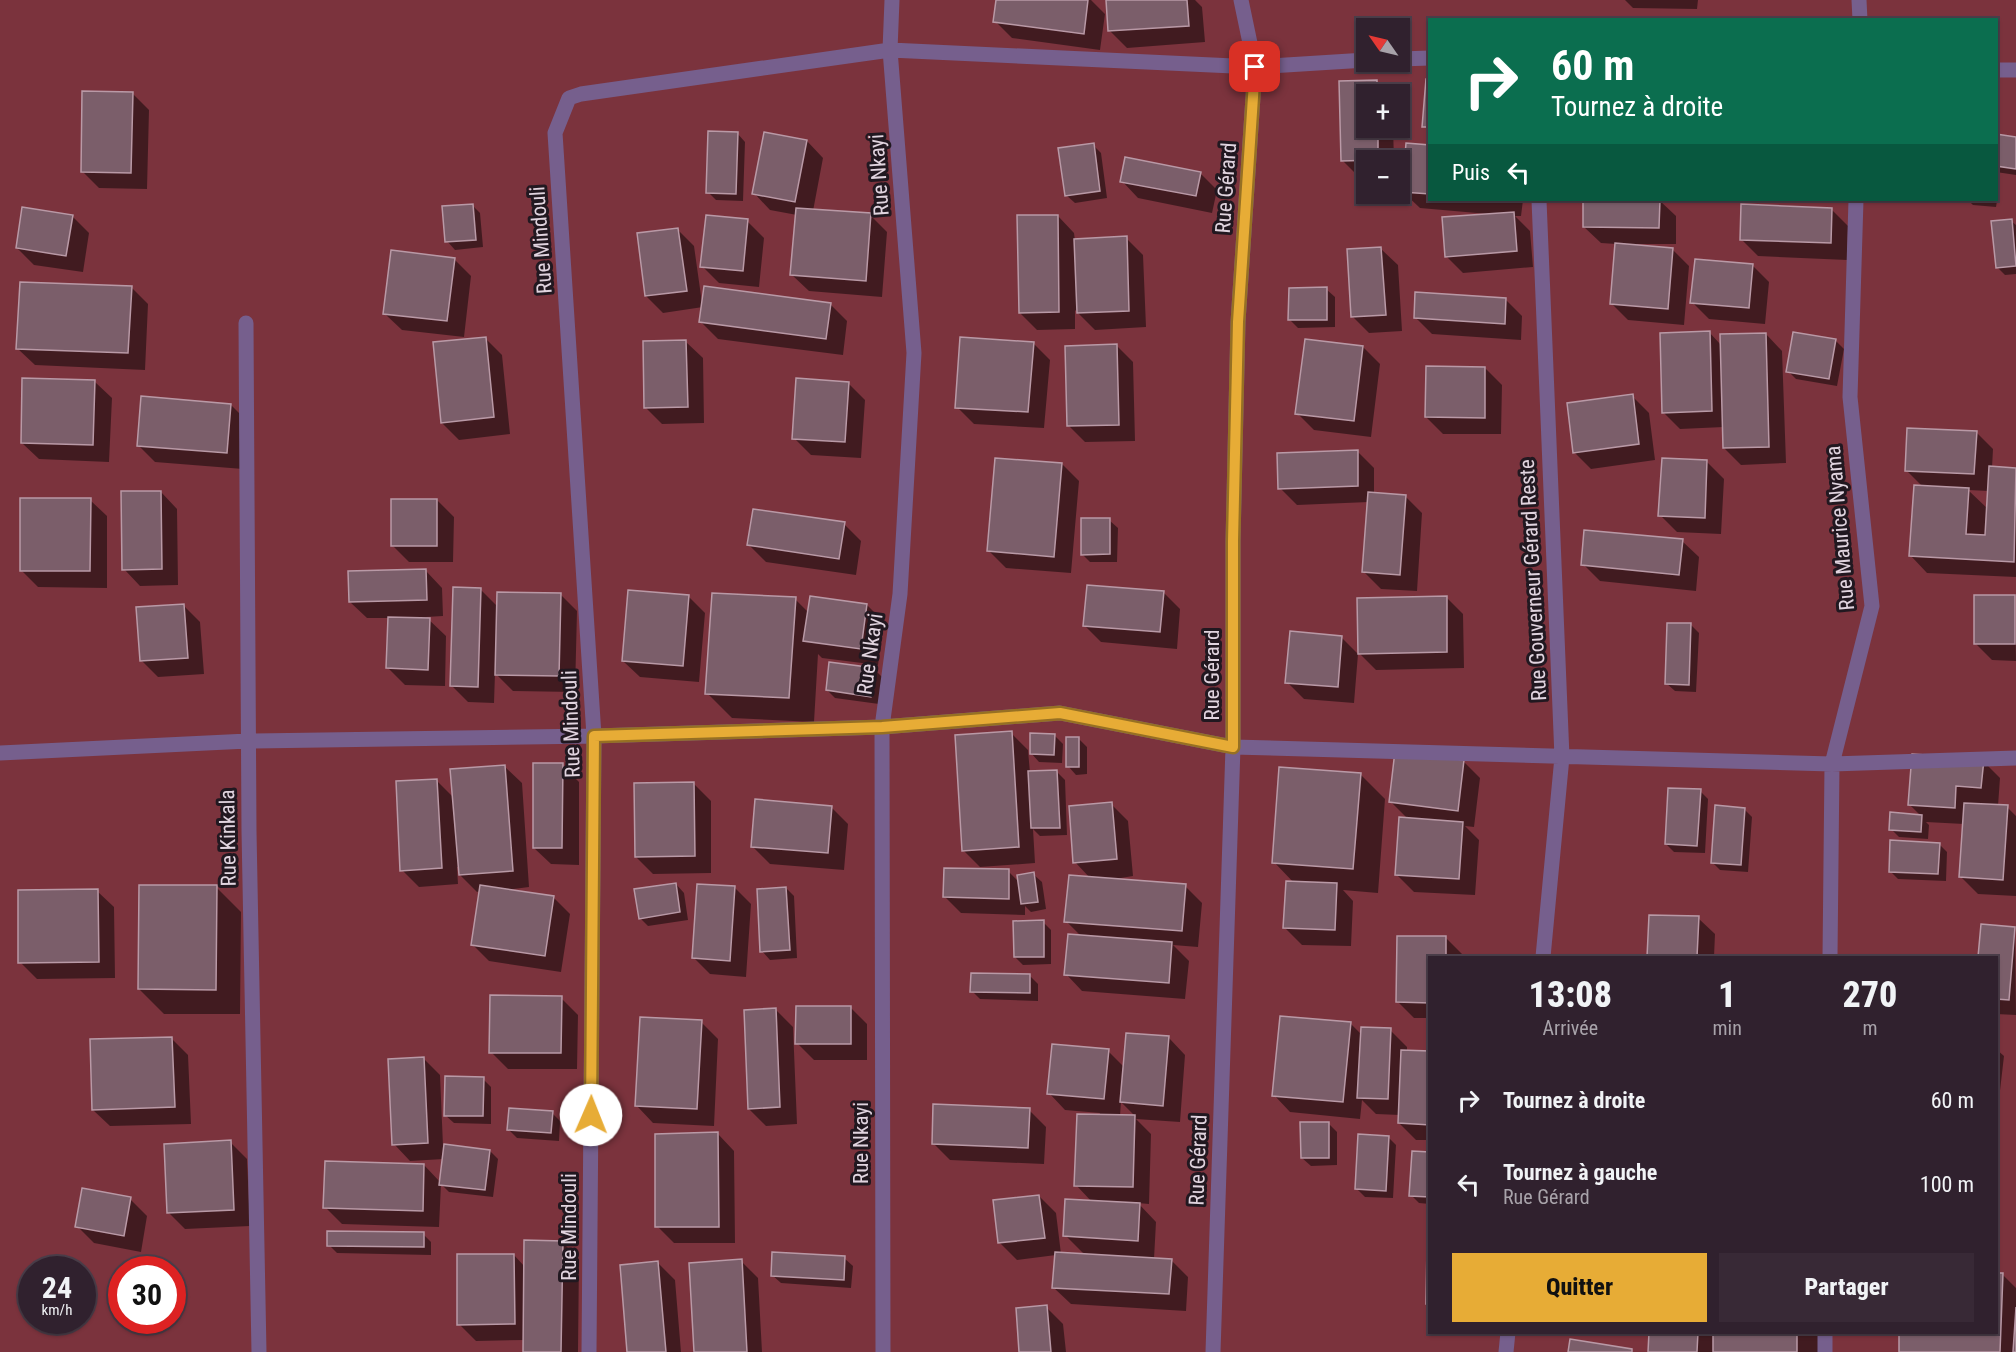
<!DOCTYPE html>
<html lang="fr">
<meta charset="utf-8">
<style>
:root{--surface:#30212e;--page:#382936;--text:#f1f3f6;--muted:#a8a3aa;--line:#4b3e4a;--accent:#e7ac36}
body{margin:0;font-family:"Roboto Condensed",sans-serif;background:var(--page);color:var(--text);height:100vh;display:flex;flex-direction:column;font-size:22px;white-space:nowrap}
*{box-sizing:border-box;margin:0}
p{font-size:20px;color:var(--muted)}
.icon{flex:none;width:33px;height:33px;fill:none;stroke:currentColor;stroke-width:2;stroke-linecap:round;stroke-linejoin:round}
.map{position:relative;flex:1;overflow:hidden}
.sheet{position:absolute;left:1428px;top:956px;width:570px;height:378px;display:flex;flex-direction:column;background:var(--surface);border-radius:0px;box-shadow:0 2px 4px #0004,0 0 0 2px var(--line)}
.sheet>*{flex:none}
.guide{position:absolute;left:1428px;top:18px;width:570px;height:183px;border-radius:0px;box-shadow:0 2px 4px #0004,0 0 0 2px var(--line);background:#0b6e4f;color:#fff;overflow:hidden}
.needle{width:39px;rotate:304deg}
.controls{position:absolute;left:1356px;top:18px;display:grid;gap:12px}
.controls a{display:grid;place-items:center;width:54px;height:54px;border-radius:0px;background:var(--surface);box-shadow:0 2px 4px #0004,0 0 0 2px var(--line);font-size:30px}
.speed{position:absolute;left:18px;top:1256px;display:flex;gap:12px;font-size:30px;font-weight:700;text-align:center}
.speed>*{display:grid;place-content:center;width:78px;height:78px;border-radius:50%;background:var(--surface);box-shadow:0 2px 4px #0004,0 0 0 2px var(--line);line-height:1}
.speed small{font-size:15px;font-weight:400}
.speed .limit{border:9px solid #d22;background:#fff;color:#111}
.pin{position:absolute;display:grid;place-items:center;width:51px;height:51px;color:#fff;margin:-26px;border-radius:12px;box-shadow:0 3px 9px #0006}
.me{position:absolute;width:66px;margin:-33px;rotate:1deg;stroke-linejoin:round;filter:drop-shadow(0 0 4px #0008)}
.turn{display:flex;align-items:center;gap:21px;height:126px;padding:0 24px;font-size:27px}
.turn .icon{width:78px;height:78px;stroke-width:2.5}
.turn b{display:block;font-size:42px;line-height:51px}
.then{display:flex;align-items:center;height:57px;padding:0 24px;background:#0003;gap:12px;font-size:22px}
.eta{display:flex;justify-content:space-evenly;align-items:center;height:102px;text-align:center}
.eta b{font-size:36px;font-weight:800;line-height:42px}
.cta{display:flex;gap:12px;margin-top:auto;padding:12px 24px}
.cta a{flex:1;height:69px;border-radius:0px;background:var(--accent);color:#111;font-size:24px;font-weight:800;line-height:69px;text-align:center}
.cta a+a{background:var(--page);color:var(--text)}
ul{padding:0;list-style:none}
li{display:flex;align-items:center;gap:18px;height:84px;padding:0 24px}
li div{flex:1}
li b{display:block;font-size:22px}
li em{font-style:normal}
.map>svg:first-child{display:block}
.green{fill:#7b333d;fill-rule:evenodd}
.shadow{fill:#0007;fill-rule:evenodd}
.building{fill:#7b5e6a;stroke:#b999a6;stroke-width:1.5}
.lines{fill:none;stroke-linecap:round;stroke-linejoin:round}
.minor{stroke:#765f8d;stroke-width:15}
.route-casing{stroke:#967023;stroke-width:15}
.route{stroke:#e7ac36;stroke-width:10}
.labels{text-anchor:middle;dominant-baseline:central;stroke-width:6;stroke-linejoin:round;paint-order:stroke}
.street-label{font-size:21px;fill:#e1d4df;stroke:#211820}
</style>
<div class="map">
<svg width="2016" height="1352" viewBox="0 0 2016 1352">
<rect width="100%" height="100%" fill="#402c3e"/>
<path class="green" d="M0 0H2016V1352H0ZM1430 20H1996V200H1430ZM1366 28H1400V62H1366ZM1366 94H1400V128H1366ZM1366 160H1400V194H1366ZM1430 957H1996V1332H1430ZM32 1269H82V1320H32ZM122 1269H172V1320H122Z"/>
<path class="shadow" d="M998 0H1091L1105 14 1100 50 1012 38 995 21Z
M1108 0H1195L1202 7 1205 42 1127 48 1110 31Z
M1625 0H1698L1697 9 1633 8Z
M1376 82 1388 94H1366V128H1393L1394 160H1366V177H1359L1342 160 1340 83Z
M132 93 149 110 147 189 99 188 82 171Z
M737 133 745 142 743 201 716 200 708 192Z
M1996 136 2016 139V175L1996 172Z
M807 141 823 158 813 211 870 215 887 232 882 297 809 291 792 275 797 215 770 210 754 193Z
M1093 145 1101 153 1107 198 1075 203 1066 195Z
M1430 146V200H1523L1521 216H1515L1530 231 1533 267 1463 273 1446 256 1488 214 1420 208 1403 192Z
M1200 173 1217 190 1212 213 1138 198 1122 181Z
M1996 186 1999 188 1996 207 1973 205 1968 200H1996Z
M1585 200H1659L1676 216V244H1637V246L1672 249 1689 266 1684 325 1628 320 1611 303 1616 244 1601 243 1584 227Z
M472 205 480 213 483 247 455 250 447 241Z
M1831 209 1848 226 1847 260 1758 256 1741 239Z
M72 216 89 233 83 272 34 265 17 248Z
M1058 216 1074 233 1075 241 1126 238 1143 255 1146 327 1095 330 1075 310V329L1037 330 1020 313Z
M747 221 764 238 759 287 719 283 702 266Z
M2011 221 2016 225V274L2005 275 1997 267Z
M677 229 694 246 702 303 830 304 847 321 843 355 718 339 701 322 703 307 663 313 646 296Z
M1381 249 1398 265 1402 331 1369 333 1352 316Z
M454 259 471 276 464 337 402 330 385 314Z
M1752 265 1769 282 1765 324 1709 319 1692 302Z
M131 287 148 304 145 370 35 365 18 349Z
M1326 289 1335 297V327L1298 328 1290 320Z
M1506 300 1522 316 1521 340 1432 334 1415 317Z
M1709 332 1721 345 1766 334 1782 351 1786 463 1741 465 1724 448V427L1680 429 1663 412Z
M485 338 502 355 510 434 459 440 442 423Z
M1835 340 1844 349 1837 386 1796 379 1788 371Z
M686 342 703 358 704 423 662 424 645 407Z
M1033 343 1050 360 1044 428 974 424 957 407Z
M1116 345 1133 362 1135 441 1085 442 1068 425Z
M1363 347 1380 364 1371 437 1314 430 1297 413Z
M1485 368 1502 385 1501 434H1443L1426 417Z
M95 382 112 398 109 462 39 459 22 443Z
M848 383 865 400 861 458 811 455 794 438Z
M1632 396 1649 413 1655 460 1591 469 1574 452Z
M231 405 248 422 243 469 155 462 138 445Z
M1976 432 1993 449 1992 468 2016 469V577L1927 573 1911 556 1923 487 1907 471ZM1968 490 1989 491 1988 509Z
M1357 451 1374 468V494L1405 496 1422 513 1417 591 1381 589 1364 572 1369 502 1297 505 1280 488Z
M1707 462 1724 479 1721 534 1677 532 1660 515Z
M1062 464 1079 481 1071 573 1006 568 989 551Z
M161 492 177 509 178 585 140 586 124 569Z
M90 500 107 516V588L38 587 21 570Z
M437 500 454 517 453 562H409L392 545Z
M1109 520 1118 528 1117 562H1090L1082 554Z
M844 524 861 541 856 575 766 562 749 545Z
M1682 541 1699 557 1696 591 1600 581 1583 564Z
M426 571 442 588 443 616 426 617 446 636 445 686 405 685 388 668 390 618H367L350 602Z
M480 589 498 607 560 594 577 611 575 692 513 691 495 673 494 703 468 702 451 685Z
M1163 592 1180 609 1177 649 1101 642 1084 625Z
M688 596 705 613 699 682 640 677 623 661Z
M2015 596 2016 661 1992 660 1975 643Z
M1446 597 1463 614 1464 668 1376 670 1359 653Z
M795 599 809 613 867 605 884 622 878 665 822 658 818 654 814 722 732 718 707 693Z
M183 605 200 622 204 674 158 677 141 660Z
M1691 625 1699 633 1696 692 1675 691 1666 683Z
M1341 637 1358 654 1354 703 1304 699 1287 682Z
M875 670 883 678 879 704 835 698 827 690Z
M1011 733 1028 750 1030 773 1057 772 1065 780 1067 835 1040 836 1033 829 1035 863 980 867 963 850Z
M1055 736 1063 744 1062 763 1039 762 1031 753Z
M1078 738 1087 747V774L1076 775 1068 766Z
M1463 761 1480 778 1474 827 1465 826 1479 840 1475 895 1414 892 1397 875 1408 819 1391 802Z
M1983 761 2000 778 1998 806 2007 807 2016 816V896L1978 894 1961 877 1964 824 1926 822 1929 825 1928 839 1899 837 1891 829 1922 817 1910 805Z
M562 765 579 782V865L551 864 534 848Z
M505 767 522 783 529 887 507 890 553 897 570 914 561 972 489 961 472 944 480 891 477 892 460 875V867H457L458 884 419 887 402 870 436 780 454 798Z
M1360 774 1385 799 1378 893 1343 890 1353 901 1351 946 1302 945 1285 928 1294 883 1274 862Z
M694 784 711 801V873L653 874 636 857Z
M1700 791 1708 799 1705 853 1674 852 1666 844Z
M1111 804 1128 821 1133 876 1109 880 1185 886 1202 903 1198 947 1173 945 1189 961 1185 999 1082 991 1066 974 1081 936 1066 921 1090 878 1075 862Z
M831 807 848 824 844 870 770 864 753 847Z
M1744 809 1752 817 1748 872 1720 870 1712 862Z
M1939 844 1947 852 1946 881 1898 879 1890 871Z
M1008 871 1019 882 1033 874 1042 882 1046 909 1031 912 1025 906V915L961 913 944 896Z
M676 884 684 893 688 920 648 926 640 918Z
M216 887 241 912 240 1014H164L139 989Z
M734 887 751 904 746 977 710 974 694 958Z
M786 888 794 896 797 958 770 960 762 951Z
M97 891 114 907 115 978 37 979 20 962Z
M1698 918 1715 934 1714 957H1649Z
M1043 922 1051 930V964L1023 965 1015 957Z
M2015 928 2016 1015 1996 1014V957H1979Z
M1398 938H1446L1463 955V957H1430V1018H1414L1397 1001Z
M1030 976 1038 984V1001L980 999 972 991Z
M561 998 578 1015 577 1069H508L491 1052Z
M850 1007 867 1024V1060H814L797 1043Z
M776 1010 793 1027 797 1124 766 1126 749 1109Z
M701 1022 718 1039 714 1126 653 1123 637 1106Z
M1350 1023 1362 1035 1390 1030 1407 1047V1052H1430V1140H1416L1399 1123 1400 1115 1376 1114 1362 1100 1360 1119 1290 1112 1274 1095Z
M171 1038 188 1055 191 1124 110 1126 93 1110Z
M1169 1038 1185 1055 1180 1122 1136 1119 1151 1134 1149 1204 1138 1203 1156 1222 1154 1259 1171 1260 1188 1277 1186 1311 1071 1304 1054 1288 1056 1255 1017 1260 1000 1243 1039 1196 1056 1213 1061 1254 1085 1255 1065 1235 1092 1202 1076 1185 1100 1113 1065 1110 1049 1093 1108 1051 1124 1067ZM1121 1102 1136 1117 1120 1116Z
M1996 1049 2004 1056 1996 1125Z
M423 1058 440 1075 443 1146 490 1151 498 1159 493 1197 449 1192 441 1184 439 1227 342 1224 325 1207 424 1165 441 1183 444 1159 410 1161 394 1144Z
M483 1079 491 1087V1124L454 1123 445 1115Z
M1029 1110 1046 1127 1044 1164 950 1160 933 1143Z
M552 1113 560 1121 559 1141 517 1138 509 1130Z
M1329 1124 1337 1132V1165L1311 1166 1302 1158Z
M718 1134 734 1151 735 1243H674L657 1226Z
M1388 1137 1396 1145 1393 1198 1365 1197 1357 1189Z
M230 1142 247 1159 250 1226 185 1229 168 1212Z
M1430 1154V1204L1419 1203 1411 1195Z
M130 1199 147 1216 141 1252 94 1243 77 1226Z
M423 1234 431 1242V1255L337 1253 329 1245Z
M562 1242 579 1259 578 1352H525V1340L476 1341 459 1324 514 1255 525 1267Z
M844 1258 853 1266 851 1288 781 1283 772 1275Z
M741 1261 758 1278 762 1352H696Z
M658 1263 675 1280 681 1352H629Z
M2002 1274 2016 1288V1352H1900L1901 1332H1996Z
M1046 1307 1063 1324 1066 1352H1021Z
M1651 1332H1822V1352H1650Z"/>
<path class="building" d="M996 0H1088L1084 34 993 22Z
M1106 0H1187L1189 26 1108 31Z
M1426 79H1430V127H1422Z
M1377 80V94H1366V128H1378V160L1341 161 1339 81Z
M82 91 133 92 131 173 81 172Z
M708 131 738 132 736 194 706 193Z
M764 132 807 140 795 202 752 194Z
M1996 134 2016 137V169L1996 166Z
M1094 143 1100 191 1065 196 1058 148Z
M1406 143 1430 145V194L1402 192Z
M1125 157 1201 172 1196 196 1120 182Z
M1583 200H1660L1659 228 1583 227Z
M473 204 476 240 445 242 442 206Z
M1741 204 1832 208 1831 243 1740 240Z
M22 207 73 215 66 256 16 248Z
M796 208 871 213 866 281 790 275Z
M1514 212 1517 251 1445 257 1442 217Z
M706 215 748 219 743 271 700 267Z
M1017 215H1058L1059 312 1019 313Z
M2012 219 2016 266 1996 268 1991 221Z
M678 228 687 291 645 296 637 233Z
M1127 236 1129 311 1077 313 1074 239Z
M1615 243 1673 248 1668 309 1610 304Z
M1381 247 1386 315 1351 317 1347 249Z
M391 250 455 258 447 321 383 314Z
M1695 259 1753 264 1749 308 1690 303Z
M20 282 132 286 128 353 16 349Z
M704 286 831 303 826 339 699 322Z
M1327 287V320H1288L1289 288Z
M1415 292 1506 298 1505 324 1414 318Z
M1710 331 1712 411 1662 413 1660 333Z
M1793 332 1836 339 1829 379 1786 372Z
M1766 333 1769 447 1723 448 1720 334Z
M486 337 494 417 441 423 433 342Z
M960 337 1034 342 1028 412 955 408Z
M1305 339 1363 346 1354 421 1295 414Z
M686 340 688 407 644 408 643 341Z
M1117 344 1119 425 1067 426 1065 346Z
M1426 366 1485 367V418L1425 417Z
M22 378 95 380 93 445 21 443Z
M796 378 849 382 845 442 792 439Z
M1633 394 1639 444 1573 453 1567 403Z
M141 396 231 404 227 453 137 446Z
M1907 428 1977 431 1974 474 1905 471Z
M1358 450V486L1278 489 1277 453Z
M995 458 1062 463 1054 557 987 551Z
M1662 458 1707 460 1705 518 1658 516Z
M1989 466 2016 468 2014 562 1909 556 1914 485 1969 488 1966 534 1985 535Z
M121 491H161L162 569 122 570Z
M1368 492 1406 495 1400 575 1362 572Z
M20 498H91L90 571H20Z
M391 499H437V546H391Z
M753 509 845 522 839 559 747 545Z
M1081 518H1110V554L1081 555Z
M1584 530 1683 539 1679 575 1581 565Z
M426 569 427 600 349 602 348 571Z
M1087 585 1164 591 1160 632 1083 626Z
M453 587 481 588 478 687 450 686Z
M628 590 689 595 683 666 622 661Z
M497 592 561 593 559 676 495 675Z
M712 593 796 597 789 698 705 694Z
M1974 595H2015V644H1974Z
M810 596 867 604 861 649 803 641Z
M1447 596V652L1358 654 1357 598Z
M184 604 188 658 140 661 136 607Z
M388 617 430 618 428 670 386 668Z
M1667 623H1691L1689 685 1665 684Z
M1290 631 1342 636 1338 687 1285 683Z
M829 662 875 668 871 697 826 690Z
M1012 731 1019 847 962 851 955 735Z
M1030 733 1055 734 1054 755 1030 754Z
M1066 737H1079V767H1066Z
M1395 751 1464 760 1458 811 1389 802Z
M1912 754 1984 759 1981 788 1956 786 1955 808 1908 805Z
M533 763H563L562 848H533Z
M505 765 513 871 459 875 450 769Z
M1279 767 1361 773 1353 869 1272 863Z
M1057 770 1060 828H1031L1028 771Z
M437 779 442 868 400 871 396 781Z
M694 782 695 856 635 857 634 783Z
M1668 788 1701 789 1697 846 1665 844Z
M755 799 832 806 828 853 751 847Z
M1112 802 1117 859 1073 863 1069 806Z
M1964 803 2008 805 2003 880 1959 877Z
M1715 805 1745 808 1741 865 1711 863Z
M1890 812 1922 815 1921 832 1889 830Z
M1399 817 1463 822 1459 879 1395 875Z
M1890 840 1940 843 1938 874 1889 872Z
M944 868 1009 869V899L943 897Z
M1034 872 1038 902 1021 904 1017 875Z
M1069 875 1186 884 1182 931 1064 922Z
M1286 881 1337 883 1335 930 1283 928Z
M676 883 680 912 639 919 634 889Z
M697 884 735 886 730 961 692 958Z
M139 885H217L216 990 138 989Z
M480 885 554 896 545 956 471 945Z
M786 887 790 950 760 952 757 889Z
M98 889 99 962 18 963V890Z
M1649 915 1699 916 1697 957H1647Z
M1044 920V957H1014L1013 921Z
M1981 924 2015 927 2009 1000 1996 999V957H1978Z
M1068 934 1172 942 1169 983 1064 975Z
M1397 936H1446V957H1430V1003L1396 1002Z
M971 973 1030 974V993L970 992Z
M490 995 562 996 561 1053H489Z
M796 1006H851V1044H795Z
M776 1008 780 1107 748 1109 744 1010Z
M1280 1016 1351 1022 1343 1102 1272 1096Z
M640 1017 702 1020 697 1109 635 1106Z
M1361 1027 1391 1028 1388 1099 1357 1098Z
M1126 1033 1169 1036 1163 1106 1120 1102Z
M172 1037 175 1107 92 1110 90 1039Z
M1052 1044 1109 1049 1104 1099 1047 1094Z
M1401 1050 1430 1051V1125L1398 1123Z
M424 1057 428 1143 392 1145 388 1059Z
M445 1076 484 1077 483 1116H444Z
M933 1104 1030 1108 1028 1148 932 1144Z
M509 1108 553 1111 551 1133 507 1130Z
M1077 1114 1135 1115 1133 1187 1074 1186Z
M1300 1122H1329V1158H1301Z
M718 1132 719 1227H655V1134Z
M1358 1134 1389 1136 1386 1191 1355 1189Z
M231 1140 234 1210 167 1213 164 1144Z
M444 1144 490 1150 485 1190 439 1185Z
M1412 1151 1430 1152V1197L1409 1196Z
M325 1161 424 1164 423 1211 323 1208Z
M82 1188 131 1197 124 1236 75 1227Z
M1039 1195 1045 1238 998 1243 993 1200Z
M1065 1199 1140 1203 1138 1241 1063 1236Z
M327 1231 424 1232V1247L327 1246Z
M524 1240 563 1241 561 1352H523Z
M1427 1246H1430V1304H1426Z
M772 1252 845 1256 844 1280 771 1276Z
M1055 1252 1172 1259 1169 1294 1052 1288Z
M457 1254H514L515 1324 457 1325Z
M742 1259 747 1352H694L689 1263Z
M658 1261 666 1352H627L620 1265Z
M1996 1273H2003L2000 1352H1899V1332H1996Z
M1047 1305 1051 1352H1019L1016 1308Z
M2016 1307V1352H2013Z
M1649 1332H1698L1697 1352H1648Z
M1713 1332H1797V1352H1713Z
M1570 1339 1632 1349V1352H1568Z"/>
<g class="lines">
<path class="minor" d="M1859 0 1860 20
M1400 59 1430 58
M1996 70H2016
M1539 200 1562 757 1543 957
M246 323 249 831 259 1352
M0 753 248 741 594 736 882 727 1060 713 1233 747 1832 764 2016 758
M1830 957 1832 764 1872 606 1850 397 1856 200
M589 1352 594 736 555 133 569 98 581 94 890 50 1255 67 1366 60
M883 1352 882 727 900 594 914 353 890 50 892 0
M1213 1352 1233 747V541L1238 322 1255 67 1241 0
M1506 1352 1508 1332
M1825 1352V1332"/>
</g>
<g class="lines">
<g class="route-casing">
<path id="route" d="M591 1115 594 736 882 727 1060 713 1233 747V541L1238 322 1255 67"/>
</g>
<use href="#route" class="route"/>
</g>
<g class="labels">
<g class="street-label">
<text transform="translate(879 175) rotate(-94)">Rue Nkayi</text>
<text transform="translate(1226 188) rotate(-86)">Rue Gérard</text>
<text transform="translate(541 240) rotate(-94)">Rue Mindouli</text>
<text transform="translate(1840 528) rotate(-95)">Rue Maurice Nyama</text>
<text transform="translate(1533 580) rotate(-93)">Rue Gouverneur Gérard Reste</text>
<text transform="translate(870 654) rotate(-82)">Rue Nkayi</text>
<text transform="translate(1212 675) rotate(-90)">Rue Gérard</text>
<text transform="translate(571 724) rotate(-92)">Rue Mindouli</text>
<text transform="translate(228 838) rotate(-91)">Rue Kinkala</text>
<text transform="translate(861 1143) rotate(-90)">Rue Nkayi</text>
<text transform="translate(1198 1160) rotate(-88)">Rue Gérard</text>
<text transform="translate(569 1227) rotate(-90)">Rue Mindouli</text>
</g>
</g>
</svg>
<div class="controls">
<a><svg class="needle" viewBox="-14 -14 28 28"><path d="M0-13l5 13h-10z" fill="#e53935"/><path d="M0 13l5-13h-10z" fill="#a8a3aa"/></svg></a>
<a>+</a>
<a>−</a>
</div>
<div class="speed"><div>24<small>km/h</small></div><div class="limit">30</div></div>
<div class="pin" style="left:1255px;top:67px;background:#d93025"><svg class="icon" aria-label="arrive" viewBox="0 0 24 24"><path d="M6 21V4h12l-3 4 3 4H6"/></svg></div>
<svg class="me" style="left:591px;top:1115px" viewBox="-20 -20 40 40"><circle r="19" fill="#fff"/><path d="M0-13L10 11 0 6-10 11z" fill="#e7ac36"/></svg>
<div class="guide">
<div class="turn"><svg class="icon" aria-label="right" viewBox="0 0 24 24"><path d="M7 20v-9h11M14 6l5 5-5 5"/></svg><div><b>60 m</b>Tournez à droite</div></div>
<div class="then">Puis<svg class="icon" aria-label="left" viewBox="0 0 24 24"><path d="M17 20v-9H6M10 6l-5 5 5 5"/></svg></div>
</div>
<section class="sheet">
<div class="eta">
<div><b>13:08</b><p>Arrivée</p></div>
<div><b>1</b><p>min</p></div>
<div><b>270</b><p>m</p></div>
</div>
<ul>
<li><svg class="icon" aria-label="right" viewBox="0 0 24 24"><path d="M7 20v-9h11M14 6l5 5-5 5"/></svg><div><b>Tournez à droite</b></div><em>60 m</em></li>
<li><svg class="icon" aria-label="left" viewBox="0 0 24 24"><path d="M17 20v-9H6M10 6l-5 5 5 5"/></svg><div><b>Tournez à gauche</b><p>Rue Gérard</p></div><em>100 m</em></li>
</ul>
<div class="cta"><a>Quitter</a><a>Partager</a></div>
</section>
</div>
